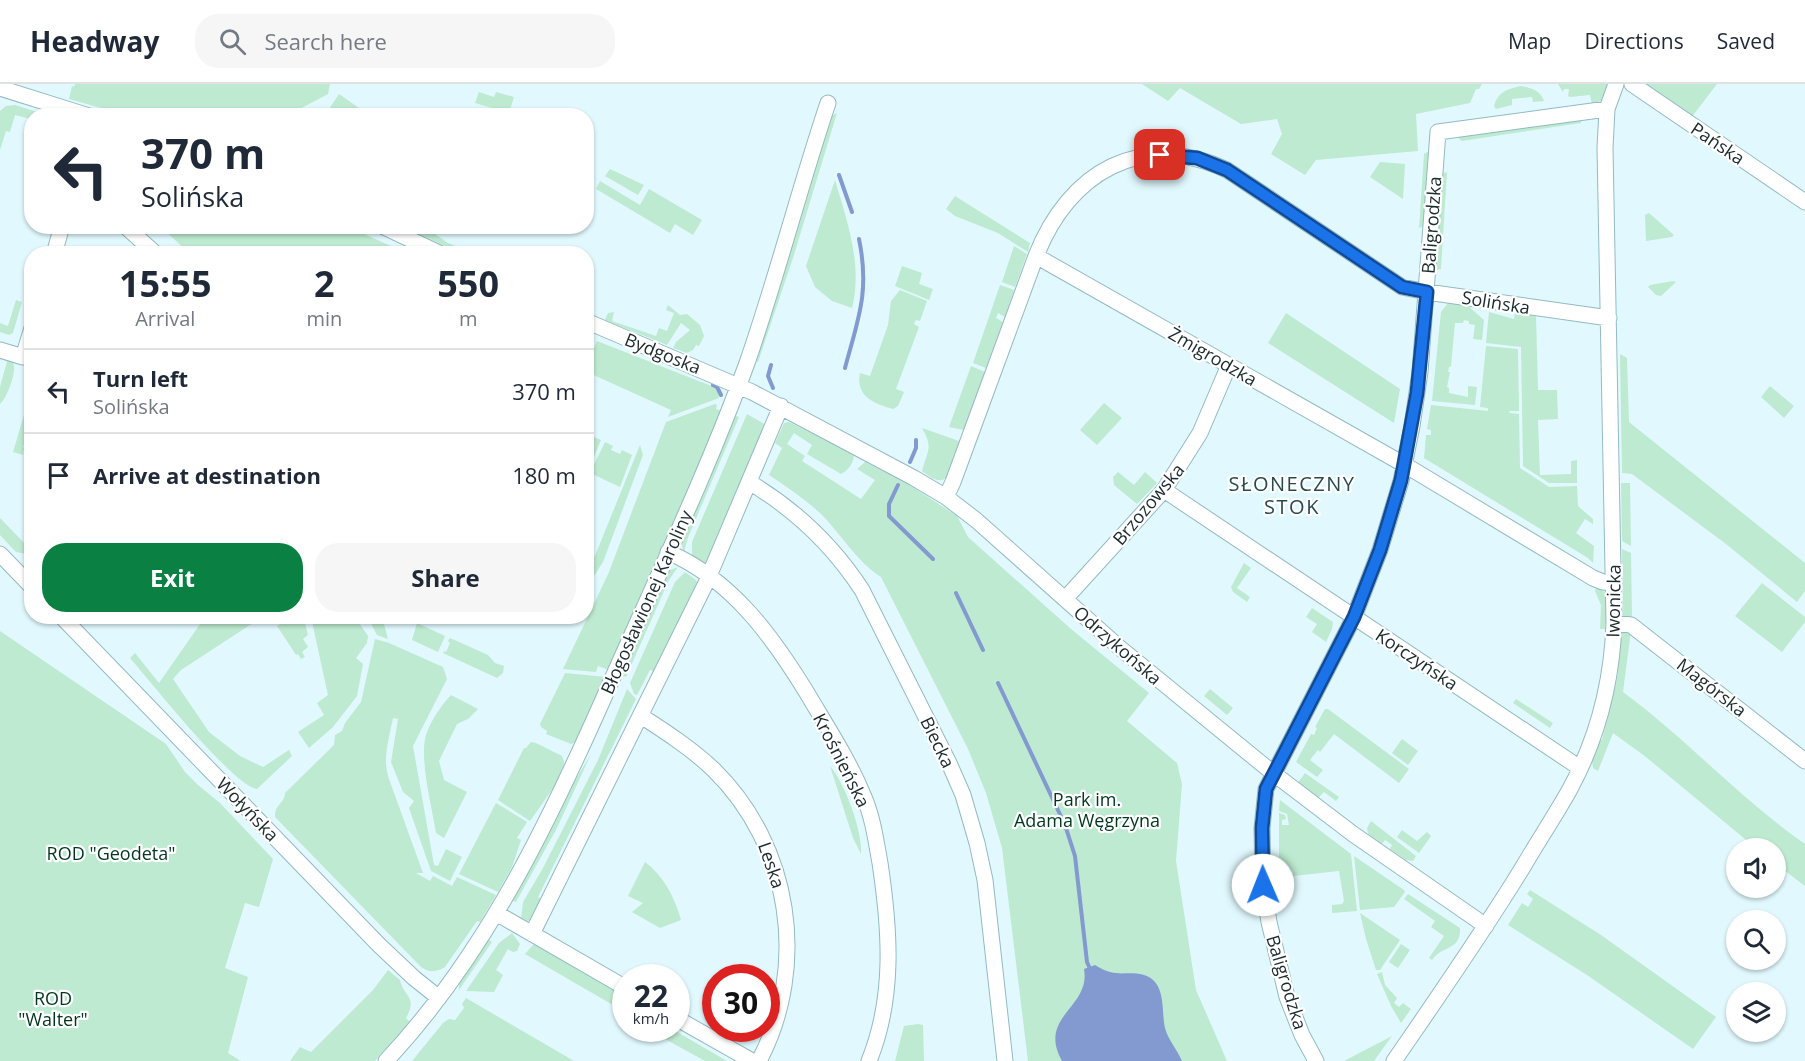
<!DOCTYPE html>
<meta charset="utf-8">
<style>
:root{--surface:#fff;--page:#f6f6f7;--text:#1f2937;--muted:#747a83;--line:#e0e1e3;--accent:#0b8043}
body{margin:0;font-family:"Open Sans",sans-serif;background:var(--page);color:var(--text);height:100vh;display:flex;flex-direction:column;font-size:22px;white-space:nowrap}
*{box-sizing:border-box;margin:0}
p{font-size:20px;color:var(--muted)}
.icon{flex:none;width:33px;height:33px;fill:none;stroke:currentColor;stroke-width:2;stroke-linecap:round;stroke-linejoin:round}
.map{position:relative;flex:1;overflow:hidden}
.panel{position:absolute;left:24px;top:162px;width:570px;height:378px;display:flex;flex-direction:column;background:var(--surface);border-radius:24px;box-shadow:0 2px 4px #0004}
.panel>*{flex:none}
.top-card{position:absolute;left:24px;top:24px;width:570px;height:126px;border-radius:24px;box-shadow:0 2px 4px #0004;background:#fff;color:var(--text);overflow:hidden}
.fabs{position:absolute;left:1726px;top:754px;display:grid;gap:12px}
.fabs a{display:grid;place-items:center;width:60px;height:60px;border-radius:50%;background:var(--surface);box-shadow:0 2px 4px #0004;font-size:30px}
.speed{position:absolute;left:612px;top:880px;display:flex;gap:12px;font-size:30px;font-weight:700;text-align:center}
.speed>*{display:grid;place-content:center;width:78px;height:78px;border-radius:50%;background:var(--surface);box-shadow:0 2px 4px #0004;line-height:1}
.speed small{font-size:15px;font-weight:400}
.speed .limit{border:9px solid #d22;background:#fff;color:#111}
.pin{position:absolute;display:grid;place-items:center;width:51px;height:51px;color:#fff;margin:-26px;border-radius:12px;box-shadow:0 3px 9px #0006}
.me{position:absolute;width:66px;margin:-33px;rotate:359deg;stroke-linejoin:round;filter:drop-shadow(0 0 4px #0008)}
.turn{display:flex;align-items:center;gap:21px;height:126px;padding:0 18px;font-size:27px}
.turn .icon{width:78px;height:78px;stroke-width:2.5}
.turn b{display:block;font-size:42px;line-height:51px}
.eta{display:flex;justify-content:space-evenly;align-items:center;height:102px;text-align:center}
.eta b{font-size:36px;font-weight:700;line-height:42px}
.button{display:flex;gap:12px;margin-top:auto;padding:12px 18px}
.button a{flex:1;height:69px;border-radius:24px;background:var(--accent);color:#fff;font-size:24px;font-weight:700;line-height:69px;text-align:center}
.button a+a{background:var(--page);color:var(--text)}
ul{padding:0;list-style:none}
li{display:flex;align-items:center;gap:18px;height:84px;padding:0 18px;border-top:2px solid var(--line)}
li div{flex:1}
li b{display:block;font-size:22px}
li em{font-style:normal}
header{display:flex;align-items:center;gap:36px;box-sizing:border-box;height:84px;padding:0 30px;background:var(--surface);border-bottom:2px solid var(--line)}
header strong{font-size:28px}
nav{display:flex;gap:33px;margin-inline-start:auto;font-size:21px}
.search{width:420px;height:54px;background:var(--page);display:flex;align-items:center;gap:15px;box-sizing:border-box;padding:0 21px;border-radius:24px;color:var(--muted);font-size:22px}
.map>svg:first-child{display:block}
.green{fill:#bdead0}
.water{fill:#829acf}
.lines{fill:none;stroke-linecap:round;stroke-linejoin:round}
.stream{stroke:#829acf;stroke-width:4}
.minor-casing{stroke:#93bac2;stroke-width:17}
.minor{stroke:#fff;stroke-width:15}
.route-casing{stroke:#114b97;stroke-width:15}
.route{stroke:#1a73e8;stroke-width:10}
.labels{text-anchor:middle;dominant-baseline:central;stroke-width:4.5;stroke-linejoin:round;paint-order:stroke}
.street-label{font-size:18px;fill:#1b2a2d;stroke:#fff}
.park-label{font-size:18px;fill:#003720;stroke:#fff}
.neighbourhood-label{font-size:20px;letter-spacing:1.5px;fill:#274a51;stroke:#fff}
</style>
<header>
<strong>Headway</strong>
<div class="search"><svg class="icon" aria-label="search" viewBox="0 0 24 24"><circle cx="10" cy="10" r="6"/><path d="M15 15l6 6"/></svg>Search here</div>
<nav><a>Map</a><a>Directions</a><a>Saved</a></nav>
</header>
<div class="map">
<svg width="1805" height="977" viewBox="0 0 1805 977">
<rect width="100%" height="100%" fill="#e1f9fe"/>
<path class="green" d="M75 0H330L328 10 294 28 299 31H126L69 15 72 2 74 3Z
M1142 0H1482L1479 5H1476L1470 19 1416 30 1418 67 1316 76 1305 91 1271 70 1282 50 1277 35 1241 40 1180 4 1168 17Z
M1558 0H1610L1603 16 1592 20 1590 11 1570 13 1568 12 1569 5H1564L1563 8Z
M1645 0H1717L1691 34Z
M1521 2C1531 4 1540 6 1544 17L1533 18 1532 13 1512 15V21L1496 25 1494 22C1498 8 1507 5 1521 2Z
M479 8 494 13 496 8 514 13 509 29 475 19Z
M339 10 369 31H325Z
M15 21 47 31 32 32 31 35 15 31 10 48 6 47 0 66V27L6 22Z
M837 29 793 174 758 278 754 276 831 32Z
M1581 32V39L1462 57 1459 55V50Z
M1427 68 1431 69 1424 142 1419 144 1424 70Z
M1380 78 1405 80 1403 115 1370 93Z
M610 85 644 101 638 111 605 92Z
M1447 88 1441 185 1434 187 1442 90Z
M835 96C847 137 863 181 852 224L832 217 815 203 806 182Z
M600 97 640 121 649 105 702 136 693 151 675 140 670 149 596 105Z
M955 112 1030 159 1028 168 998 149 955 132 946 125Z
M1649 129 1674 151 1672 153 1646 157 1645 131Z
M161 143H348L407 169H189Z
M403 143H425L448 159 472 169H461Z
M1014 162 1027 170 1015 203 1002 198Z
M902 182 922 189 919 200 933 205 929 216 895 202Z
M1673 197 1676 198 1661 212 1656 211 1648 203 1650 201Z
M1000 201 1014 206 1005 233 998 229 996 234 1003 238 986 284 973 279Z
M900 206 927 217 920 237 916 236 914 240 919 243 896 305 904 308 898 322 893 325C874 320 855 312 860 289L870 292 888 241 891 217Z
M16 216 22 218 13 249 9 251 0 248V239L8 242Z
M1448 219 1467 221 1484 236 1482 256 1473 255 1475 241 1469 240V237L1464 236 1463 239H1455L1451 282 1449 283 1448 288H1450L1447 303 1449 304V309L1468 313V302L1477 303 1475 321 1432 317 1441 228Z
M668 221 680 231 687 230 700 241 704 252 699 262 696 261 693 266 687 269 673 264 676 258 690 246 681 239 667 261 605 236 608 229 614 228 612 237 656 252 659 244 667 247 674 229 666 226Z
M1489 228 1514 235 1515 229 1536 232 1538 306H1557L1558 335 1538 336 1540 391 1571 390V377L1577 376V399H1549L1523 382 1521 263 1486 259Z
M1286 229 1400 305 1394 339 1268 259Z
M597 257 714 303 718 307 719 314 668 333 671 326 587 288V280Z
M1486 262 1518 265 1519 327H1509L1510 329 1519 330 1520 384 1549 403 1577 402 1578 422 1593 435V440L1585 435 1576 449 1594 462 1593 479 1588 474 1424 374 1426 351H1431V346L1427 345 1431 321 1488 327V324L1480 323Z
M1620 270 1627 274 1629 338 1805 479V507L1797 518 1726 460 1632 390 1622 389Z
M8 274C12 277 13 277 14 282 15 292 7 314 0 320V303Z
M971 282 985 288 964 346 949 343Z
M1770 302 1794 322 1784 334 1761 313Z
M31 307V340L23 363 24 364 23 371 13 368Z
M1104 319 1122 334 1097 361 1080 346Z
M715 320 717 321 716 325 722 327 609 586 598 582 596 588 563 585 609 488 666 338Z
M747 330 768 342 743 402 737 404 730 423 732 429 709 479 704 481 692 476V458Z
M733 331 739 333 687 456 684 469 681 458Z
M789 338 854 371C854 378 848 387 841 390L807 370 812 361 794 349 787 360 805 372 802 377 861 415 875 396 857 385 865 378 905 398 957 432 968 453 1071 545 1149 609 1127 637 1177 679 1182 700 1176 777 1196 906 1227 977H1028L1002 764 986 709 968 665 881 493C857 478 841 450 821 430 805 415 787 403 769 391L782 364 775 359 784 339Z
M922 344 959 357 946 394C938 400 929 392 922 387 927 367 934 365 922 344Z
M587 350 601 356 593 375 588 373 587 376Z
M605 358 613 362 611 366 620 370 622 366 632 371 620 403 590 389Z
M640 361 643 371 603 478 594 492 588 489Z
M1118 388 1134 401 1145 388 1157 399 1137 420 1114 401 1113 393Z
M1621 399H1630L1631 462 1622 457Z
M0 434 31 466V471L16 468 0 451Z
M1622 465 1631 469 1632 534 1623 533Z
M1244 479 1251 484 1237 504 1250 513 1247 518 1233 508 1231 503Z
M678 483 669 496 626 593 621 591 668 487Z
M685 488 696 496 698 500 656 588 650 586 637 611 634 610 630 599 675 498Z
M1762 499 1805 533V538L1782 568 1735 532Z
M1597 502 1607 510 1609 540H1605V545H1600L1601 521 1595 507Z
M1312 524 1333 538 1332 545 1326 558 1312 548 1317 540 1306 533Z
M231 533H262L181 586 173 595 209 648 240 672 263 683 289 666 292 672 257 705C233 702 150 597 130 574L135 569 159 599 205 533Z
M291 533H303L304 535 308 551 303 555 308 563 302 568 305 573 301 575 298 570 296 571 277 542Z
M311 533H355L368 552 367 559 356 574 363 580 357 612 333 643 309 664 298 648 324 631 317 619 328 611Z
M364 533H382L388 555 377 551 370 538H368Z
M417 539 445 552 438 568 412 556Z
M1631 546 1623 608C1687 655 1740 715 1805 760V802L1776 780V765H1757L1646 673 1613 649 1598 687 1593 684 1592 677 1600 656H1602L1617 595 1622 547Z
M0 547 166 660 185 688 198 701 220 719 273 775 259 823 245 819 225 884 248 893 228 969 241 977H0Z
M450 554 488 571 495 579 504 582 503 589 497 594 443 569 444 567 446 568 450 559 448 557Z
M375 555 389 559 443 583 447 595 413 662 434 781 438 782 446 765 462 773 450 797 431 787 409 724 414 717 403 708 391 678 398 635 393 634C389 655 382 675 389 695L423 789H416L430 797 433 792 452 802 457 793 496 811 480 838 477 837 445 883C437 888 429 889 421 883L275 733C274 721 285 719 285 709L334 661 335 651 342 647 345 639 361 618Z
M565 589 607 593 576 658 571 660 546 650 547 647 541 643 540 640Z
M627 605 636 615 538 813 542 815 532 836 527 837 521 835 523 818 543 784 598 676Z
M1210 605 1233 624 1227 631 1204 612Z
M451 611 478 625 468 635 457 640 439 677 444 696 467 708 444 754 436 749C432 723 419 675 426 651 430 638 442 620 451 611Z
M1516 615 1553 639 1550 644 1513 619Z
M1325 625H1328L1409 685 1399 699 1334 650 1320 668 1318 666 1310 676 1323 686 1317 693 1296 678 1311 650 1314 651 1317 644 1315 643Z
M1402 655 1418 667 1408 681 1392 669Z
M531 658 536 659 562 672 565 681 554 703 530 737 498 716 524 664H526Z
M591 670 557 744 516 818 511 816 571 703Z
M830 682C844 698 863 747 861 770L853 754Z
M1305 689 1339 713 1336 717 1324 708 1319 713 1316 714 1297 700Z
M1280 716 1351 770 1357 827 1332 829V821L1342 820 1344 817 1339 787 1293 792 1292 782V793L1279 795V729L1285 731 1286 735 1282 736V741H1289L1287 730 1279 727Z
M496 719 527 738 517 754 521 756 512 783 498 808 459 790Z
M1371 737 1416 772 1413 777 1406 776 1390 765 1392 761 1385 756 1382 760 1368 750 1367 744Z
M1402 746 1417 757 1427 748 1431 752 1419 769 1397 753Z
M1354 772 1404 806 1405 808 1394 823 1360 826Z
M645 778C664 792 675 814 681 836L660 844 632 828 643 819 628 812Z
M1530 806 1601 851 1716 933 1693 965 1587 891 1508 841 1522 819 1528 823 1533 815 1527 810Z
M1408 810 1460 844C1461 867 1442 861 1432 876L1429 874 1444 852 1431 843 1435 837 1404 815Z
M1360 829 1400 856 1380 886H1376L1366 855Z
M512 849 520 860 517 867 513 868 508 865 496 886 503 891 494 908 466 907 499 859Z
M488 855 492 858 459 906V898Z
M1401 860 1410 866 1398 884 1389 878Z
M533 861H541L625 910V928L525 870Z
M388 886 400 896C404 914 418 912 406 934L410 938 375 977H290L300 963 311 968 373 906Z
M1382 888 1385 901 1397 914 1394 919 1399 923 1403 919 1411 925 1401 939 1391 922 1377 890Z
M466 914 574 977H412L443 939 449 935 455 936 464 924 462 920Z
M918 940 923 941 924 977H895L904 942Z
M662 945H672L727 977H705L663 954 659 949Z
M1392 952 1374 977H1344Z"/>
<path class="water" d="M1095 881C1117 895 1125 886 1144 891 1167 898 1161 927 1165 944 1168 956 1177 965 1182 977H1062C1037 932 1091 924 1084 885Z"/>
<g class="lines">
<path class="stream" d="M839 91 852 128
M771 281 768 292 773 304
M845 284C858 235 870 208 859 155
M713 301 717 303 721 311
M910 378 916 364V356
M898 401 889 420V432L933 475
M956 509 983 566
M998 599 1065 741 1075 772 1087 878 1091 887"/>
<g class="minor-casing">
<path id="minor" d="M1632 0 1805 118
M0 4 89 32
M125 142 156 170
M382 142 441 170
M54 170 62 142
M1036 172C1069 88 1141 46 1227 86L1402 203 1427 208 1609 234
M586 237 752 308 914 394 946 413 976 436 1120 564 1273 689 1353 750 1486 842
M0 266 23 273 32 244
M749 398C796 426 832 460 862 506L949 679 963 711 977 759 985 796 1005 977
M1164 406 1580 684
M946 413 953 398 1036 172 1405 381 1593 494 1603 498 1614 499
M668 468C732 496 772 552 807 609 827 643 849 676 864 713 873 734 876 757 880 779 890 846 895 913 869 977
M0 470 32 503
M1065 515 1164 406 1200 349 1229 281
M61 532 379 861 414 894 439 914
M1614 539 1631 541 1805 677
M641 632C666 648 692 665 714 686 791 762 809 882 759 977
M496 829 626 904
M532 850 706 499 781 322
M676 934 752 977
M386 977C489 867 553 730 613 593 659 489 708 386 747 279 777 193 799 105 828 19
M1316 977 1302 951 1287 913 1269 838 1263 801 1262 744 1266 705 1354 533 1380 466 1401 397 1412 342 1420 288 1438 48 1607 25
M1394 977C1438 913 1482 850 1523 783 1538 757 1555 732 1570 705 1597 655 1612 597 1614 539L1605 64 1607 25 1616 0"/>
</g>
<use href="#minor" class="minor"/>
</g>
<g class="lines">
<g class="route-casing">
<path id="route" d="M1160 71 1197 74 1227 86 1402 203 1427 208 1417 309 1401 396 1380 466 1354 533 1266 705 1262 744 1263 801"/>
</g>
<use href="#route" class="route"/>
</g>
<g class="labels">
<g class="street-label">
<text transform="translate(1718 59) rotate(34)">Pańska</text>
<text transform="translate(1431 141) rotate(-86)">Baligrodzka</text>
<text transform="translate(1496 218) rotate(9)">Solińska</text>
<text transform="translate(663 269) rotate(22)">Bydgoska</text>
<text transform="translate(1213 272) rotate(30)">Żmigrodzka</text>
<text transform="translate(1148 420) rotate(-50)">Brzozowska</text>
<text transform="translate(1613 517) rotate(-89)">Iwonicka</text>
<text transform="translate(646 518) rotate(-66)">Błogosławionej Karoliny</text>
<text transform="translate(1118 561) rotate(41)">Odrzykońska</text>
<text transform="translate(1417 575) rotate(34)">Korczyńska</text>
<text transform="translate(1712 603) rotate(38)">Magórska</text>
<text transform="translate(938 658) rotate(64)">Biecka</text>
<text transform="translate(842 676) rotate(63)">Krośnieńska</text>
<text transform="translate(248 725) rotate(46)">Wołyńska</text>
<text transform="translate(772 781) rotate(71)">Leska</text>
<text transform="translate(1287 898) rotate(73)">Baligrodzka</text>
</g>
<g class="park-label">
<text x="1087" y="715">Park im.<tspan x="1087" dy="21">Adama Węgrzyna</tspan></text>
<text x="111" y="769">ROD "Geodeta"</text>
<text x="53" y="914">ROD<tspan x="53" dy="21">"Walter"</tspan></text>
</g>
<g class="neighbourhood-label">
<text x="1292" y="399">SŁONECZNY<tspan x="1292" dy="23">STOK</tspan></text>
</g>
</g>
</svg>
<div class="fabs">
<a><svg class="icon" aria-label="sound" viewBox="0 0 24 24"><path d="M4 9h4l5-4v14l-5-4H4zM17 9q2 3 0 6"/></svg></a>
<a><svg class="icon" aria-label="search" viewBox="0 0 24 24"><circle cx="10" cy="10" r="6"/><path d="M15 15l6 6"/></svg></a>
<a><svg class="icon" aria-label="layers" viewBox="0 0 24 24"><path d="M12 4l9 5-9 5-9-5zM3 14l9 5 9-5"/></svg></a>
</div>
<div class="speed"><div>22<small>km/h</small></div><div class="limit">30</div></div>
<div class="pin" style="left:1160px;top:71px;background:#d93025"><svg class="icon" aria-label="arrive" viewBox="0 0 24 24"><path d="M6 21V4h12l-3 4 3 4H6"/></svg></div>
<svg class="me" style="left:1263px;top:801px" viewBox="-20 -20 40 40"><circle r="19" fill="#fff"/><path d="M0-13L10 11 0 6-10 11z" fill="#1a73e8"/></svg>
<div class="top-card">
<div class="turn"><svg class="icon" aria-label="left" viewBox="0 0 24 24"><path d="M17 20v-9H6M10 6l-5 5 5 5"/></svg><div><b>370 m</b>Solińska</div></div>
</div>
<section class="panel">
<div class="eta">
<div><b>15:55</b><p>Arrival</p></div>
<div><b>2</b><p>min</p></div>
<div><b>550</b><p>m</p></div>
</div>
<ul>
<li><svg class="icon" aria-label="left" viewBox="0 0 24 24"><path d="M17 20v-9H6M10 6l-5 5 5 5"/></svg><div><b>Turn left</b><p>Solińska</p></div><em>370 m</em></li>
<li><svg class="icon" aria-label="arrive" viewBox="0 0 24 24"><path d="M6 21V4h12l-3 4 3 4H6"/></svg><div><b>Arrive at destination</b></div><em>180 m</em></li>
</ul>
<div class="button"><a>Exit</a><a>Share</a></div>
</section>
</div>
